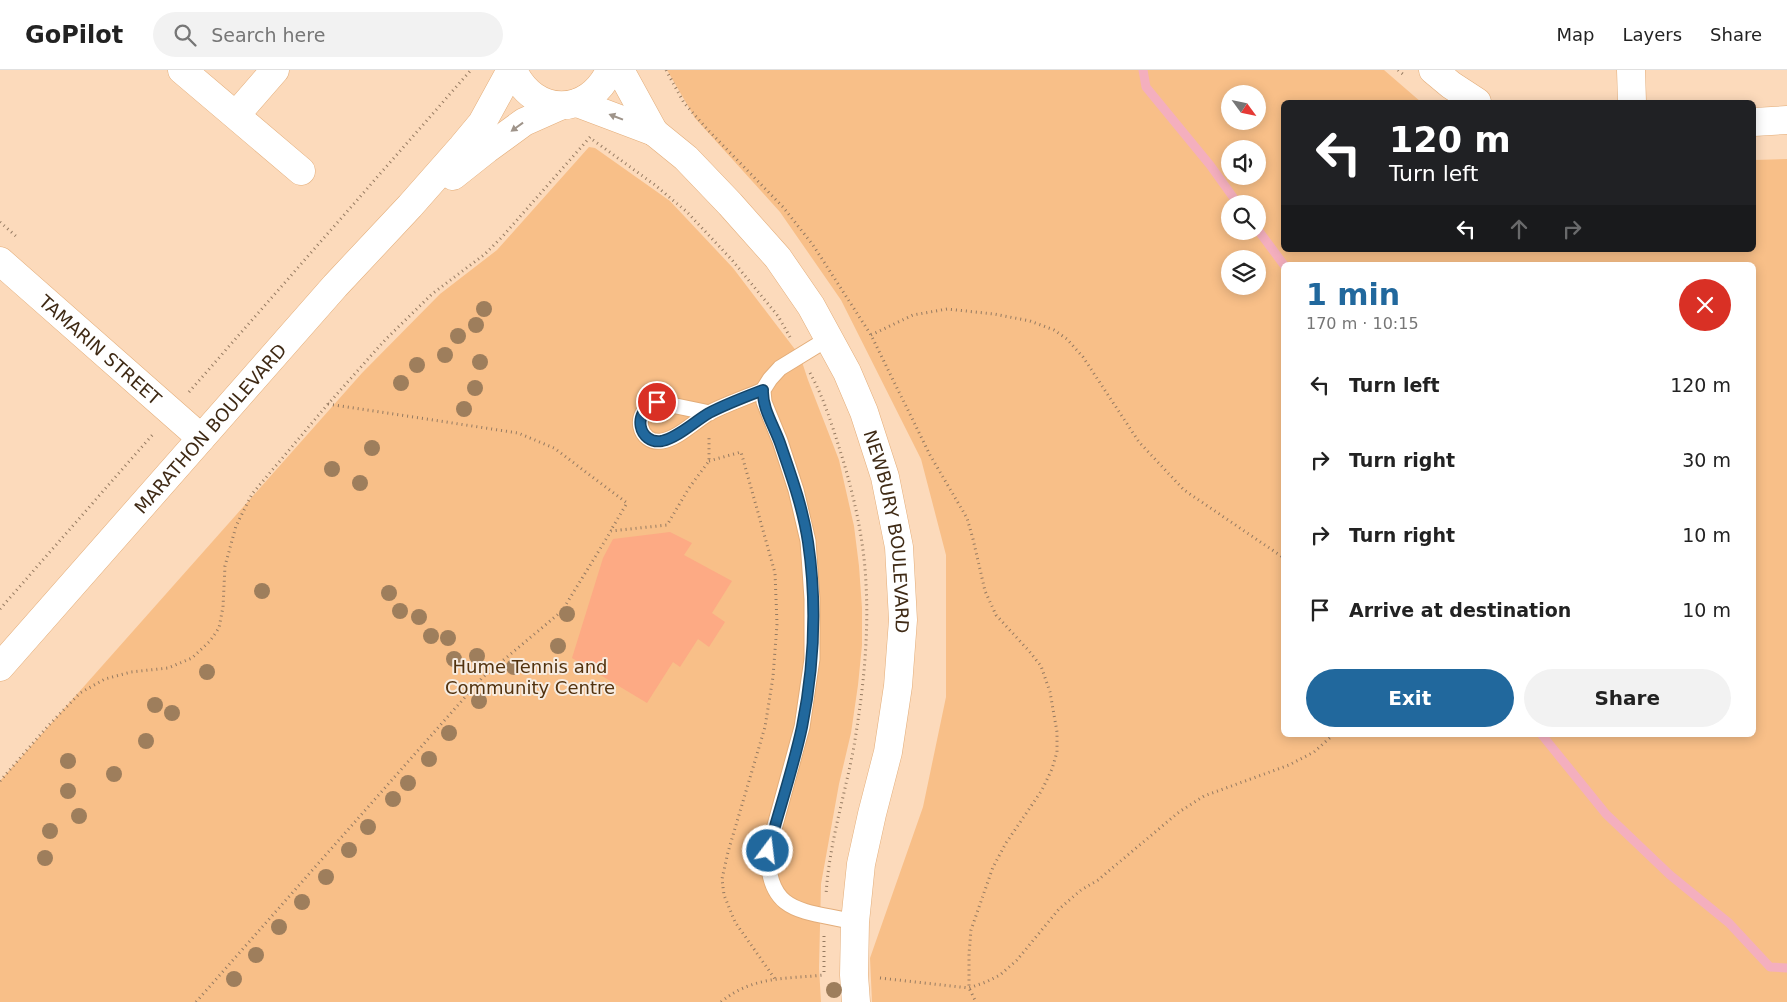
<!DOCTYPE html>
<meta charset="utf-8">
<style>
:root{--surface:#fff;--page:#f2f2f2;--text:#222;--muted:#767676;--line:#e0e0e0;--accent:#21689d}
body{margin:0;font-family:"DejaVu Sans",sans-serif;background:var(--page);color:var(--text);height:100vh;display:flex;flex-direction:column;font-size:19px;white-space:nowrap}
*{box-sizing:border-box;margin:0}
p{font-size:16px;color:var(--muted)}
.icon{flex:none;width:28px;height:28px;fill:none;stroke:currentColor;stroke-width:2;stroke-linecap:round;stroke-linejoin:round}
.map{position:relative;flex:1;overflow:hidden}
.details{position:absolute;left:1281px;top:192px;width:475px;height:475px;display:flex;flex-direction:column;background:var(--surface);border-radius:8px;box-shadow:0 2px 12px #0003}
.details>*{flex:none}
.top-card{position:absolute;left:1281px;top:30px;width:475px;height:152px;border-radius:8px;box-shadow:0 2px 12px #0003;background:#202124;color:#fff;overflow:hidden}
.needle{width:32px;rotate:123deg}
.buttons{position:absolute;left:1221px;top:15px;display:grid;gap:10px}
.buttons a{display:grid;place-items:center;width:45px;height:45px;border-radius:50%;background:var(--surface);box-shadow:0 2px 12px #0003;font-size:25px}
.pin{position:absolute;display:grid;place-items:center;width:42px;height:42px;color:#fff;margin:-21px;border:2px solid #fff;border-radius:50%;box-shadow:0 1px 5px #0007}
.me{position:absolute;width:55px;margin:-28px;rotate:15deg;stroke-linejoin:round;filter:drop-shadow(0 0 4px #0008)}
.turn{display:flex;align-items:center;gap:18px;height:105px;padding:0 25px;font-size:22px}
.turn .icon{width:65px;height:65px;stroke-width:2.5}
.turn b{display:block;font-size:35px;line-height:42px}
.lanes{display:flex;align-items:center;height:48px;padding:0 25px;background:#0003;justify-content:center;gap:25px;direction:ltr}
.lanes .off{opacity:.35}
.round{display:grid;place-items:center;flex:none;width:52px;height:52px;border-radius:26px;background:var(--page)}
.summary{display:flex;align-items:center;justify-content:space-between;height:85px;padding:0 25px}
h1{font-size:30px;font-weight:700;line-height:38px;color:var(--accent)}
.action{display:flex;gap:10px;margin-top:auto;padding:10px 25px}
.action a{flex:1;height:58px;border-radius:30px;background:var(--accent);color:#fff;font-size:20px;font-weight:700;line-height:58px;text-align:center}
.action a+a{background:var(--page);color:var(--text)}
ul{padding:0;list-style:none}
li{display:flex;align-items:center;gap:15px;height:75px;padding:0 25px}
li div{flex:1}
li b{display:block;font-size:19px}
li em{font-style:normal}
header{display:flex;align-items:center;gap:30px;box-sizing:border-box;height:70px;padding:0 25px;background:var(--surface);border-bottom:1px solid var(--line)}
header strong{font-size:24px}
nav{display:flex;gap:28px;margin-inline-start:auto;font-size:18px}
.search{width:350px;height:45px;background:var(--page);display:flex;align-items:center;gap:12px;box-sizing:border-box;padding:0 18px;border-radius:28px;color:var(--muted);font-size:19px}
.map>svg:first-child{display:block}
.green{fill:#f8bf88;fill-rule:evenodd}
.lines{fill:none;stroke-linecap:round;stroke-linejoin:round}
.stream{stroke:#f4afbe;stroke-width:9}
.building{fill:#fdaa84}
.service-casing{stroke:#e3ad79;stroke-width:17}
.minor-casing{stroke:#e3ad79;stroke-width:29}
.tertiary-casing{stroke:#e3ad79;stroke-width:29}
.path{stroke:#957a61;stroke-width:3;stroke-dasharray:1 4;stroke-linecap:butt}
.service{stroke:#fff;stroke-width:15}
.minor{stroke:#fff;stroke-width:28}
.tertiary{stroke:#fff;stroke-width:28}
.tree{fill:#9e7e5c}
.oneway{fill:#9f948a}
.route-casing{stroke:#154466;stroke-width:12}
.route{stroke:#21689d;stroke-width:9}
.labels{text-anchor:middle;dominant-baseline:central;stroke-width:4;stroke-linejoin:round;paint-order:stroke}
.street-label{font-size:18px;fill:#3f2a15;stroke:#f7ece1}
.park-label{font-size:18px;fill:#52320e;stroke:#f7ece1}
</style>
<header>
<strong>GoPilot</strong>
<div class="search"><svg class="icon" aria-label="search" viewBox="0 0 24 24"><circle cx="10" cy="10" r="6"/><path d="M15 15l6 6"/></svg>Search here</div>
<nav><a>Map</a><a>Layers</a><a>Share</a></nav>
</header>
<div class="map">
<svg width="1787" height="932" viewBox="0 0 1787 932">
<rect width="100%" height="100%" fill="#fcdabb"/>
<path class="green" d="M667 0H1384L1421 32H1284V180H1754V90L1787 89V932H872L870 888 923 737 946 627V485L921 389 841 230 780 142 695 48ZM1230 24H1258V51H1230ZM1230 79H1258V106H1230ZM1230 134H1258V161H1230ZM1230 189H1258V216H1230ZM1284 195H1754V665H1284Z
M589 77 595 78 670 131 733 198 800 286 808 310 839 390 854 456 859 496 862 538V575L858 615 851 663 839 714 821 814 819 898 821 932H0V711L362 303 440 224 497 180Z"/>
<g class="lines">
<path class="stream" d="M1143 0 1146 17 1210 95 1238 134
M1258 160 1284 195
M1542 665 1606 744 1670 805 1729 853 1770 897 1787 898"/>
</g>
<path class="building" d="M670 462 692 473 684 485 732 511 712 543 725 552 709 577 698 569 680 597 673 592 647 633 572 588 603 488 613 469Z"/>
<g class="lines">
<g class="service-casing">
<path id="service" d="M829 268 780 298 770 309 763 320 764 332 780 371 796 420 808 471 812 529V589L802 657 768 781C767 846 805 840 855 852
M710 343 657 332C630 341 639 375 662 371 679 368 695 351 709 343 726 334 745 328 763 320"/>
</g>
<g class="minor-casing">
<g id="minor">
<path d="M182 0 301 101"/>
<path d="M1433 0 1451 15 1477 32"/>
<path d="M1631 0 1632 32"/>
<path d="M236 45 275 0"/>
<path d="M1754 52 1787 50"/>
<path id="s1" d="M0 191 201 368"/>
</g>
</g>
<g class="tertiary-casing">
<g id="tertiary">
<path d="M513 0C534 47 589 47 610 0"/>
<path d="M620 0 654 62"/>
<path id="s2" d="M577 33 654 62 686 88 730 134 778 188 811 236 847 302 864 342 885 407 899 477 903 550 898 616 888 682 872 744 861 794 855 852 854 905 856 932"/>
<path d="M453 106 487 79 524 52 560 36"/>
<path id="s3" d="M0 597 335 216 410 136 462 77 482 53 511 0"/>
</g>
</g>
<path class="path" d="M666 0 684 33 709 61 783 137 813 175 871 265 930 385 967 448 973 469 985 521 996 545 1029 581 1041 596 1050 622 1057 662V682L1052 699 1042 720 1006 773 993 797 971 860 969 884V918L976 932
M1398 0 1405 6
M593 70 655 115 687 142 732 190 778 246 790 267
M0 152 18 168
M871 265 913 245 947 239 994 244 1030 251 1054 260 1067 269 1083 287 1139 372 1184 420 1284 488
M810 303C823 326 831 352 839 377 853 421 864 468 866 514 869 568 863 622 854 676 845 725 829 774 826 825
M189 322 471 0
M328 334 518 363 554 378 627 433 611 460
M709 391 741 382 775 503 777 554 773 607 765 657 728 782 722 809 724 825 735 852 775 909
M0 539 154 363
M0 711 47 657 80 623 105 609 131 602 168 598 192 588 210 571 219 558 223 537 225 496 236 456 252 424 328 334 385 270 432 224 485 184 503 166 591 66
M824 866V904
M880 908 969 918 986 912 1000 905 1017 890 1059 839 1081 820 1098 810 1179 742 1204 726 1289 695 1314 682 1333 665
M196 932 482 608 562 541 611 461 667 455 689 418 709 391V368
M721 932C752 906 786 909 824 905"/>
<use href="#service" class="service"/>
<use href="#minor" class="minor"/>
<use href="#tertiary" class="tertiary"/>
</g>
<g class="tree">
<circle cx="484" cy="239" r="8"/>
<circle cx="476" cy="255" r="8"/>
<circle cx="458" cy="266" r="8"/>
<circle cx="445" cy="285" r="8"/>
<circle cx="480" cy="292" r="8"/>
<circle cx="417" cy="295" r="8"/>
<circle cx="401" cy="313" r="8"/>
<circle cx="475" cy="318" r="8"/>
<circle cx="464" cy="339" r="8"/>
<circle cx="372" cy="378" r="8"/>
<circle cx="332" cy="399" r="8"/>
<circle cx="360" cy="413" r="8"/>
<circle cx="262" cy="521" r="8"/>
<circle cx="389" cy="523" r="8"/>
<circle cx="400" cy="541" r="8"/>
<circle cx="567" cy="544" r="8"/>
<circle cx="419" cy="547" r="8"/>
<circle cx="431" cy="566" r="8"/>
<circle cx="448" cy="568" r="8"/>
<circle cx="558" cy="576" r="8"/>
<circle cx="477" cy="586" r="8"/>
<circle cx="454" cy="589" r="8"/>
<circle cx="514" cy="597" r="8"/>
<circle cx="207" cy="602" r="8"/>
<circle cx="479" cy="631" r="8"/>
<circle cx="155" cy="635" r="8"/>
<circle cx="172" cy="643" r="8"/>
<circle cx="449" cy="663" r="8"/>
<circle cx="146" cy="671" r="8"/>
<circle cx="429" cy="689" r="8"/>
<circle cx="68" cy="691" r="8"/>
<circle cx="114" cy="704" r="8"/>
<circle cx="408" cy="713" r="8"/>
<circle cx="68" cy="721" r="8"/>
<circle cx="393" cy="729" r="8"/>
<circle cx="79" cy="746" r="8"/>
<circle cx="368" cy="757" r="8"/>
<circle cx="50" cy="761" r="8"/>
<circle cx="349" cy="780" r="8"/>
<circle cx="45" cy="788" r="8"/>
<circle cx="326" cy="807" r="8"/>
<circle cx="302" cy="832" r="8"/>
<circle cx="279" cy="857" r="8"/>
<circle cx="256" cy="885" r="8"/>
<circle cx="234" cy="909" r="8"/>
<circle cx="834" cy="920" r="8"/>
</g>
<defs><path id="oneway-solid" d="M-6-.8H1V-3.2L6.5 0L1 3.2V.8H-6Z" transform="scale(1.25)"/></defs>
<g class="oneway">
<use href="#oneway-solid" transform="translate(616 47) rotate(-159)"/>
<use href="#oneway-solid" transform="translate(517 57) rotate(144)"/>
</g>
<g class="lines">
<g class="route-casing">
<path id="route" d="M657 332C630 341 639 375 662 371 679 367 695 351 709 343 726 334 745 327 763 320 762 338 774 356 780 373 791 405 803 438 808 472 817 533 814 597 802 657 793 699 779 740 768 781"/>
</g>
<use href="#route" class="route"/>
</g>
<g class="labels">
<g class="street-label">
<text stroke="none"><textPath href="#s1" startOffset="134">TAMARIN STREET</textPath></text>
<text stroke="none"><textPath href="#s3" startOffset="318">MARATHON BOULEVARD</textPath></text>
<text stroke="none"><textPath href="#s2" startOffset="559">NEWBURY BOULEVARD</textPath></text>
</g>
<g class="park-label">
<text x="530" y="596">Hume Tennis and<tspan x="530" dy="21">Community Centre</tspan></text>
</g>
</g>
</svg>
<div class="buttons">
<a><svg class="needle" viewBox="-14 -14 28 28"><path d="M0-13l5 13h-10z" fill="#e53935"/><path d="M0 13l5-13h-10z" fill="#767676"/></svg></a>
<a><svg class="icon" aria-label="sound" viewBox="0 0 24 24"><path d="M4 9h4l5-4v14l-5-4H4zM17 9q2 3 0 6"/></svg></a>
<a><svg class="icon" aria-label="search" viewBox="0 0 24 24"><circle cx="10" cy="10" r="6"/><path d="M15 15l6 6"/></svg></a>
<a><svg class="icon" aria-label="layers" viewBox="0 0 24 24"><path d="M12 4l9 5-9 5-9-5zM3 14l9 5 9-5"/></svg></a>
</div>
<div class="pin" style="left:657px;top:332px;background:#d93025"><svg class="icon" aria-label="arrive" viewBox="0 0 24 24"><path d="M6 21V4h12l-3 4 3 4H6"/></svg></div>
<svg class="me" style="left:768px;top:781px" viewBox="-20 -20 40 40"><circle r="17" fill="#21689d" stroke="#fff" stroke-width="3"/><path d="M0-11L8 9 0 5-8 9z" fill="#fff"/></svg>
<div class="top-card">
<div class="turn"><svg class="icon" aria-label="left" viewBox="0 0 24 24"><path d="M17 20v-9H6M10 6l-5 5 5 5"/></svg><div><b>120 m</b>Turn left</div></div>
<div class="lanes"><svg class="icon" aria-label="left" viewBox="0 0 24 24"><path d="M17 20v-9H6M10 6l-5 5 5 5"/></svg><svg class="icon off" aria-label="ahead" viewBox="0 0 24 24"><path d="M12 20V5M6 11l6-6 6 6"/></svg><svg class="icon off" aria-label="right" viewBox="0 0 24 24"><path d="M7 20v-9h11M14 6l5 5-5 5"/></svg></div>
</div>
<section class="details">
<div class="summary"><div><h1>1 min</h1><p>170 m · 10:15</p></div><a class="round" style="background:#d93025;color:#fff"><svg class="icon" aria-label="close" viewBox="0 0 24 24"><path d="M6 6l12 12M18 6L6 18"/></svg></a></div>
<ul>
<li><svg class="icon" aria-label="left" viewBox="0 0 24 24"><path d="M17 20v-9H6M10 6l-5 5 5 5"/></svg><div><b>Turn left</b></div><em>120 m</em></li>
<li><svg class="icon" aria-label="right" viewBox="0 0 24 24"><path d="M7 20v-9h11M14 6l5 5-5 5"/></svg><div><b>Turn right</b></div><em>30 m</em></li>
<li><svg class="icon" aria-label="right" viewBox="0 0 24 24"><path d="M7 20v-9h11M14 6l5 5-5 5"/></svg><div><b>Turn right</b></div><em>10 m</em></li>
<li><svg class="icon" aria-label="arrive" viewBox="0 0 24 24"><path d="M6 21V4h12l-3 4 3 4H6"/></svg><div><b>Arrive at destination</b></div><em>10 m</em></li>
</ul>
<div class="action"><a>Exit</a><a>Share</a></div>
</section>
</div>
